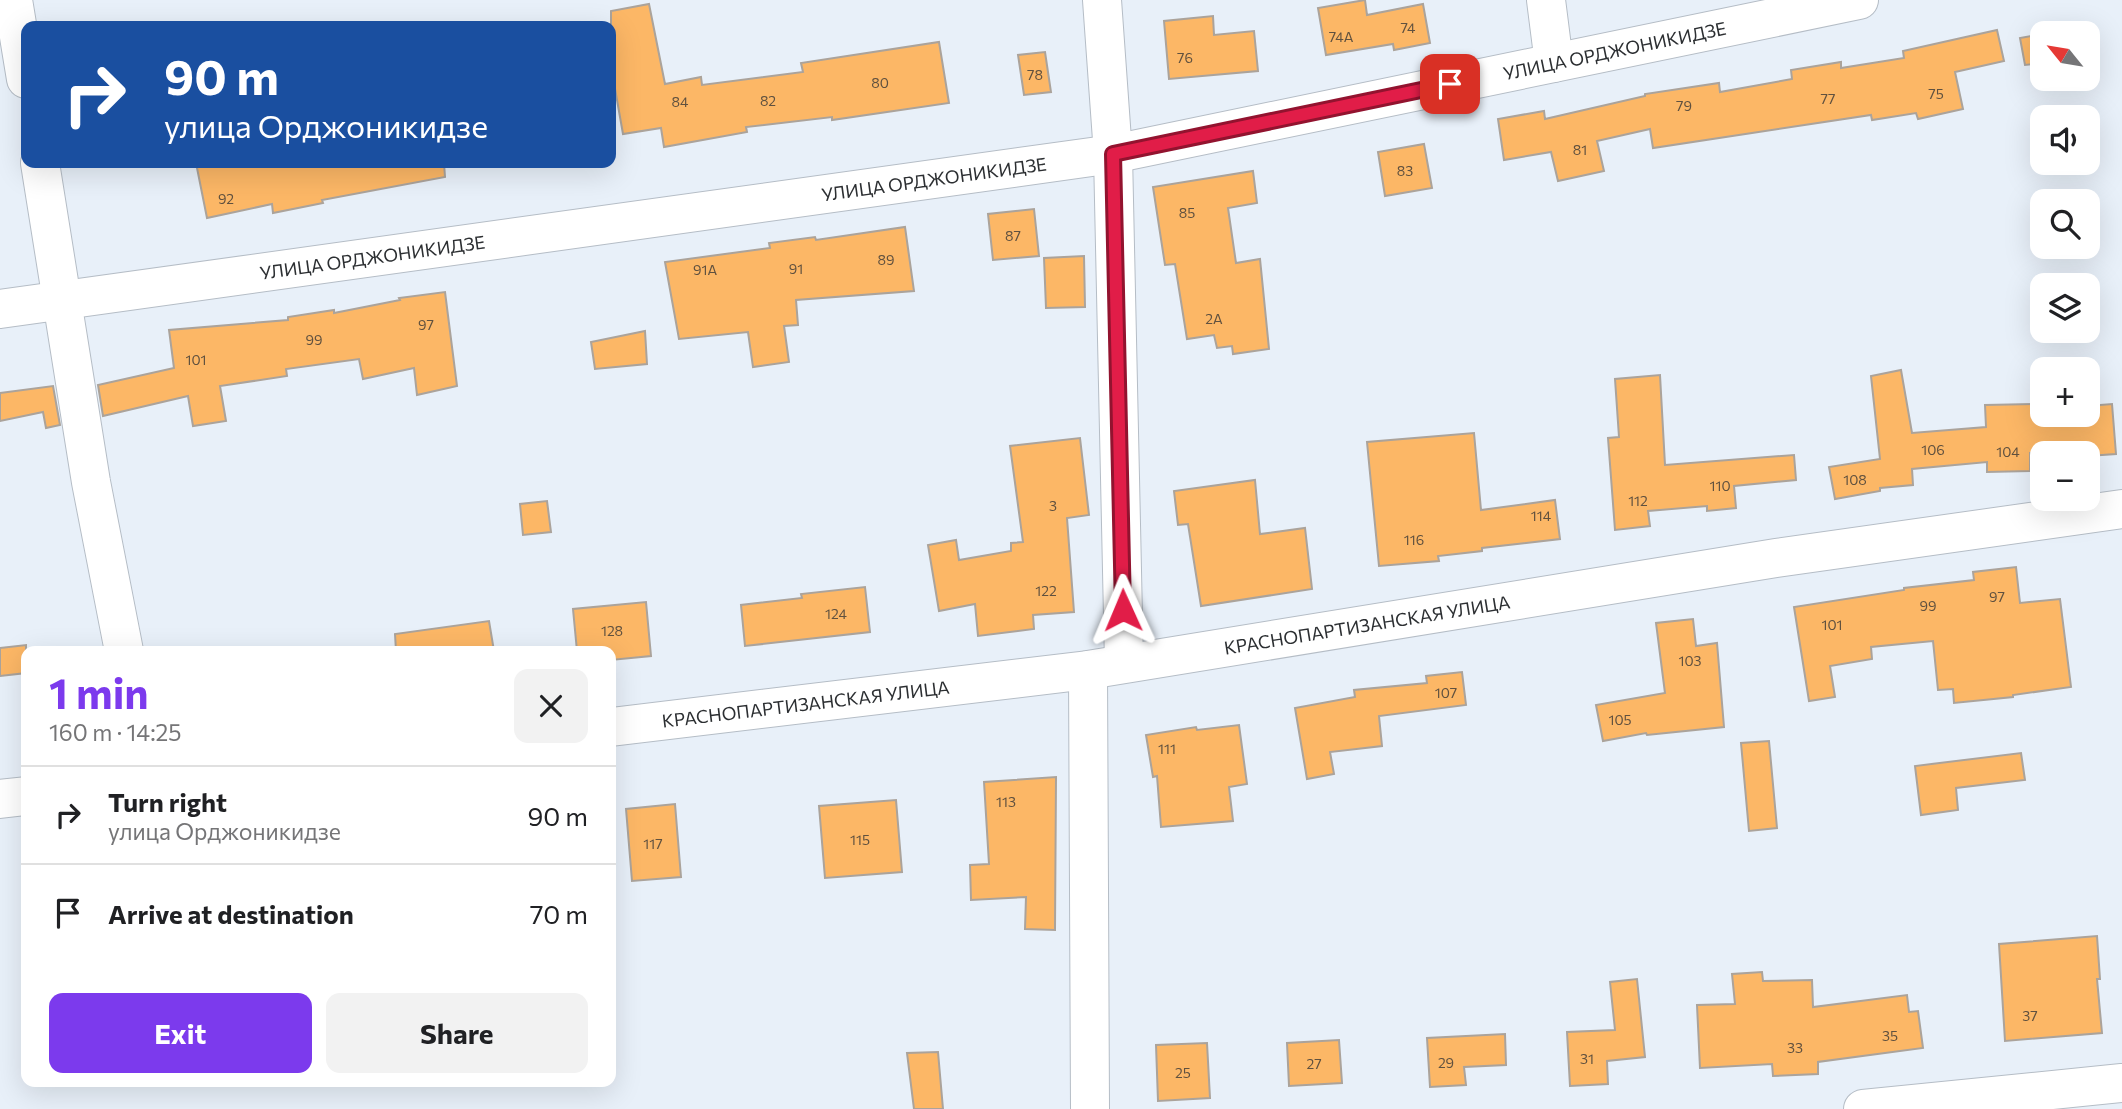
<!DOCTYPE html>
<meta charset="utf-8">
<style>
:root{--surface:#fff;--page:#f2f2f2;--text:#202124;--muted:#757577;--line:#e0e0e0;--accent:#7c3aed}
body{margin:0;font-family:Commissioner,sans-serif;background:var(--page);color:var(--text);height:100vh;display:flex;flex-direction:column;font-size:26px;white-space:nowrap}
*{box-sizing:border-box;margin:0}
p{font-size:23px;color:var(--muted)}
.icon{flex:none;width:38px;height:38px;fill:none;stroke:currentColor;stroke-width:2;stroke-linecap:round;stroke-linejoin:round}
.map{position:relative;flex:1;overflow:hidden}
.details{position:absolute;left:21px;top:646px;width:595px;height:441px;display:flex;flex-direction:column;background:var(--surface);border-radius:14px;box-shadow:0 7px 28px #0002}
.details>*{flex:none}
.hud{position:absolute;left:21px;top:21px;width:595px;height:147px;border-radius:14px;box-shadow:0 7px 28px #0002;background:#1a4fa0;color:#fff;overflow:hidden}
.needle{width:46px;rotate:300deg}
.buttons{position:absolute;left:2030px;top:21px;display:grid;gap:14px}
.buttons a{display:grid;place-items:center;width:70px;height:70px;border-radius:14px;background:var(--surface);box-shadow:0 7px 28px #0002;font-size:35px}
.pin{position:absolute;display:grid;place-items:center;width:60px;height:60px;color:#fff;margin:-30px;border-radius:14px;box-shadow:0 4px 10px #0006}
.me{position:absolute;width:77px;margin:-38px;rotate:359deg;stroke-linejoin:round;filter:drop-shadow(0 0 5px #0008)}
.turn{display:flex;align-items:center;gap:24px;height:147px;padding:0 28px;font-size:32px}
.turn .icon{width:91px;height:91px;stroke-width:2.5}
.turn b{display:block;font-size:49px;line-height:60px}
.round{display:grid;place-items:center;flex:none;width:74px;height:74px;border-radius:14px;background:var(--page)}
.head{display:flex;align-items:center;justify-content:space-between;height:119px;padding:0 28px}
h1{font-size:42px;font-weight:700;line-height:52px;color:var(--accent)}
.cta{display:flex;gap:14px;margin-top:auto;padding:14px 28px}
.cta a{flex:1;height:80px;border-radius:14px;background:var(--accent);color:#fff;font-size:28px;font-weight:700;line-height:80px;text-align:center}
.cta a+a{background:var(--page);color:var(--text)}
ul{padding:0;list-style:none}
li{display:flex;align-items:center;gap:21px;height:98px;padding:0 28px;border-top:2px solid var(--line)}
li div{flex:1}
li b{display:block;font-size:26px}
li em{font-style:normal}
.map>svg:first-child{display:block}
.building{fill:#fcb766;stroke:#aba39b;stroke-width:2}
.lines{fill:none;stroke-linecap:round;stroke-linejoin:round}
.minor-casing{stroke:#b5bdc6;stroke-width:40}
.minor{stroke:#fff;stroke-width:38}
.route-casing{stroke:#92132f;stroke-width:18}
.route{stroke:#e11d48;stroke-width:12}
.labels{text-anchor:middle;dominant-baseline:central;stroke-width:6;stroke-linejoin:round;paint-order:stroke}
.number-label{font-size:14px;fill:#60513f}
.street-label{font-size:18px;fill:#2c2f32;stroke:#fff}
</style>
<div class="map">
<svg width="2122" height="1109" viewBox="0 0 2122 1109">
<rect width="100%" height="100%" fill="#e8f0f9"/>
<path class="building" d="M1365 0 1367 15 1423 4 1430 43 1394 50 1393 44 1326 55 1318 8Z
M649 4 665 84 701 77 702 85 803 72 801 63 939 42 949 103 832 120V117L746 127 747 132 664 147 661 128 623 134 611 66V11Z
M1213 16 1214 35 1254 31 1258 71 1169 79 1164 21Z
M1997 30 2004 61 1955 72 1963 109 1918 119 1916 113 1872 120 1871 115 1653 148 1650 129 1597 141 1604 171 1558 181 1551 152 1504 160 1498 119 1544 111 1545 119 1645 96V94L1719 83 1720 92 1792 79 1791 70 1841 62V68L1904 58 1903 51Z
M2042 34V63L2025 65 2020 38Z
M1045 52 1051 92 1024 95 1018 55Z
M1424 144 1432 188 1385 196 1378 152Z
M196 163H444L445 177 322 200 323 203 273 213 272 204 207 218Z
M1253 171 1257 203 1228 208 1236 263 1260 259 1269 349 1233 354 1232 346 1217 348 1214 335 1187 339 1175 264 1165 265 1153 187Z
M1034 209 1039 256 993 260 988 214Z
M905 227 914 291 796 300 798 325 784 326 789 362 753 367 748 332 679 339 665 262 770 248 769 243 815 237 816 240Z
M1084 256 1085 307 1046 308 1044 258Z
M445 292 457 386 417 395 414 368 363 379 359 359 286 369 287 376 220 386 226 421 193 426 188 396 103 416 98 385 174 368 169 330 288 320V317L334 310V313L400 300 399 298Z
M645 331 647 364 595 369 591 342Z
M1901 370 1912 433 1986 427 1985 405 2038 404 2039 410H2042V415H2088V406L2112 404 2116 454 2088 456V453H2030V471L1987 472V462L1912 469 1913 485 1880 488V491L1835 499 1829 467 1880 459 1871 376Z
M1660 375 1665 465 1794 455 1796 480 1734 486 1736 508 1707 511V506L1648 511 1650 526 1615 530 1608 438 1619 437 1615 379Z
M53 386 60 425 46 428 43 412 0 421V393Z
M1474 433 1481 510 1555 500 1560 539 1482 548V551L1438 556 1439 561 1379 566 1367 442Z
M1080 438 1089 515 1067 518 1074 612 1033 615 1034 629 978 636 975 604 939 611 928 545 956 540 959 560 1011 551V543L1023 542 1010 446Z
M1255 480 1260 534 1305 528 1312 589 1201 606 1188 524 1178 525 1174 491Z
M547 501 551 532 523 535 520 504Z
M2016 567 2020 603 2060 599 2071 687 2013 695V697L1954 703 1953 689 1938 690 1933 641 1871 647 1872 659 1830 666 1835 697 1809 701 1794 607 1904 590V588L1974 580 1973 572Z
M865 587 870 632 745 646 741 605 802 598 801 594Z
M646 602 651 656 611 660V651H577L573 609Z
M1693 619 1696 646 1717 643 1724 727 1647 735 1646 733 1603 741 1596 705 1665 693 1656 623Z
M489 621 494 651H396L395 634Z
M26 645V673L0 676V648Z
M1462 672 1466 705 1379 716 1382 746 1330 752 1334 774 1307 779 1295 708 1355 697 1354 690 1427 683 1426 676Z
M1239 725 1247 784 1229 787 1233 821 1161 827 1157 776 1153 777 1146 735 1196 727 1197 730Z
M1769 741 1777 828 1749 831 1741 743Z
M2021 753 2025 780 1956 788 1958 810 1921 815 1915 766Z
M1056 777 1055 930 1025 929 1026 897 971 900 970 865 989 864 984 782Z
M896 800 902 872 825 878 819 806Z
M675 804 681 877 632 881 626 809Z
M2097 936 2100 979H2097L2102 1033 2005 1041 1999 944Z
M1762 972 1763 981 1812 980 1813 1007 1907 995 1909 1012 1918 1011 1923 1048 1818 1062V1074L1773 1076 1772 1064 1700 1068 1697 1005 1735 1004 1732 974Z
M1637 979 1645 1057 1607 1061 1608 1084 1570 1086 1567 1032 1615 1030 1610 982Z
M1505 1034 1506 1065 1464 1067 1466 1085 1430 1087 1427 1038Z
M1339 1040 1342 1083 1289 1086 1287 1043Z
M1207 1043 1210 1098 1158 1101 1156 1045Z
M938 1052 943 1109H914L907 1053Z"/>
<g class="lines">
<g class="minor-casing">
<g id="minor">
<path d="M13 0 26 79"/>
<path d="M1102 0 1113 154 1124 663"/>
<path d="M1546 0 1554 63"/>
<path d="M40 163 91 482 124 651"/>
<path id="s1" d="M0 309 1113 154 1859 0"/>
<path d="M1088 670 1090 1109"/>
<path id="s2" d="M611 727 1088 670 1776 558 2122 509"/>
<path d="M0 799 26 796"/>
<path d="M1863 1109 2122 1083"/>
</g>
</g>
<use href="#minor" class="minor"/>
</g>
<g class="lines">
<g class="route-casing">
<path id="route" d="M1123 610 1113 154 1450 84"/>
</g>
<use href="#route" class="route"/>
</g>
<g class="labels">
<g class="number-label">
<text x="1408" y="27">74</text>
<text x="1341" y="36">74А</text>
<text x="1185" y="57">76</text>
<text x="1035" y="74">78</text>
<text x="880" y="82">80</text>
<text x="1936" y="93">75</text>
<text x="1828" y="98">77</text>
<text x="768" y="100">82</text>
<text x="680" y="101">84</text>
<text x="1684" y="105">79</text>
<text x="1580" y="149">81</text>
<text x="1405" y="170">83</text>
<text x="226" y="198">92</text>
<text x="1187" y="212">85</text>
<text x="1013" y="235">87</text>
<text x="886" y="259">89</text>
<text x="796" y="268">91</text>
<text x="705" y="269">91А</text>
<text x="1214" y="318">2А</text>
<text x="426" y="324">97</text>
<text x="314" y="339">99</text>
<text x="196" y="359">101</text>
<text x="1933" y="449">106</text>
<text x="2008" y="451">104</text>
<text x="1855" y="479">108</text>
<text x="1720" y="485">110</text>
<text x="1638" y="500">112</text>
<text x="1053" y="505">3</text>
<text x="1541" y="515">114</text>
<text x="1414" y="539">116</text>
<text x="1046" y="590">122</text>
<text x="1997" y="596">97</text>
<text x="1928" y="605">99</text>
<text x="836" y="613">124</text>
<text x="1832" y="624">101</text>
<text x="612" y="630">128</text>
<text x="1690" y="660">103</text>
<text x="1446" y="692">107</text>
<text x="1620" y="719">105</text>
<text x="1167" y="748">111</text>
<text x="1006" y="801">113</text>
<text x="860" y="839">115</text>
<text x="653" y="843">117</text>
<text x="2030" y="1015">37</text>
<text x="1890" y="1035">35</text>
<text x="1795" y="1047">33</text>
<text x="1587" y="1058">31</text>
<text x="1446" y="1062">29</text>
<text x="1314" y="1063">27</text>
<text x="1183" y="1072">25</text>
</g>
<g class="street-label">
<text stroke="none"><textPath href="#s1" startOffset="1636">УЛИЦА ОРДЖОНИКИДЗЕ</textPath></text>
<text stroke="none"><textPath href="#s1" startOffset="943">УЛИЦА ОРДЖОНИКИДЗЕ</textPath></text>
<text stroke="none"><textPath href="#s1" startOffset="376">УЛИЦА ОРДЖОНИКИДЗЕ</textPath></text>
<text stroke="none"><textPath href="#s2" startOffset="763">КРАСНОПАРТИЗАНСКАЯ УЛИЦА</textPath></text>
<text stroke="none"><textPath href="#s2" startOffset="196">КРАСНОПАРТИЗАНСКАЯ УЛИЦА</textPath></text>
</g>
</g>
</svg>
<div class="buttons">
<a><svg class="needle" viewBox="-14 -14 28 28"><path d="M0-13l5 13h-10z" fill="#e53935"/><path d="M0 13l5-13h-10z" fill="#757577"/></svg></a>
<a><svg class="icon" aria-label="sound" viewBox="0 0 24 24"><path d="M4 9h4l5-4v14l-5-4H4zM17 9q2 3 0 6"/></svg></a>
<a><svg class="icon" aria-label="search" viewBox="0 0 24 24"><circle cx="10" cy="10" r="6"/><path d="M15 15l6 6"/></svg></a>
<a><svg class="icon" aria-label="layers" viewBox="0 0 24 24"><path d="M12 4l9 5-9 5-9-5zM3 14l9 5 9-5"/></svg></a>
<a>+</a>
<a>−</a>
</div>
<div class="pin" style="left:1450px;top:84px;background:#d93025"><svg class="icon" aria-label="arrive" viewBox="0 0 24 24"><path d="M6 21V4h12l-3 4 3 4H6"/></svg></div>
<svg class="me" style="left:1123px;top:610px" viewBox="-20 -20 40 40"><path d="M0-17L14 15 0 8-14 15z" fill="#e11d48" stroke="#fff" stroke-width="4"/></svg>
<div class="hud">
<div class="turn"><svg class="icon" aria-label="right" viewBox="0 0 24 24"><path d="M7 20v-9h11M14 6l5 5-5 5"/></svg><div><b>90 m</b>улица Орджоникидзе</div></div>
</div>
<section class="details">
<div class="head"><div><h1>1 min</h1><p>160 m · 14:25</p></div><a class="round"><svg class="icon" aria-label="close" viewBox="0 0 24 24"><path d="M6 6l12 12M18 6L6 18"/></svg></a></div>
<ul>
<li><svg class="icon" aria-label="right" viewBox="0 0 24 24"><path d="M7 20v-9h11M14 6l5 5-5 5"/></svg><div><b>Turn right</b><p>улица Орджоникидзе</p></div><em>90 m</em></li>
<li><svg class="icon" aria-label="arrive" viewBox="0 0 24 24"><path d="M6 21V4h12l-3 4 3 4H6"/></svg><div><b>Arrive at destination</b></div><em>70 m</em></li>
</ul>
<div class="cta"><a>Exit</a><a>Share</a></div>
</section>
</div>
